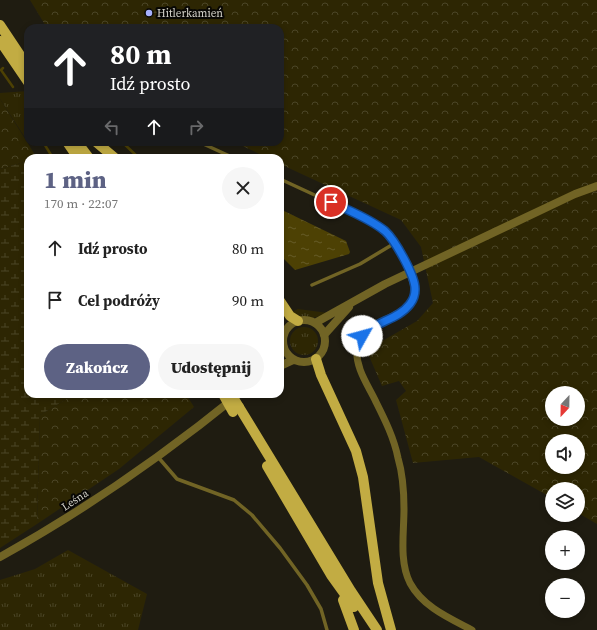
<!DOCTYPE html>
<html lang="pl">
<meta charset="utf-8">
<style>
:root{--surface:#fff;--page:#f6f6f6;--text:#222;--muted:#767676;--accent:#5d6284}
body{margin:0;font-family:"Source Serif 4",serif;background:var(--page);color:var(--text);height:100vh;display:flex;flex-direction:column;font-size:15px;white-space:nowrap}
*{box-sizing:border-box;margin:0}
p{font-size:13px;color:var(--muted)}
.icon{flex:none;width:22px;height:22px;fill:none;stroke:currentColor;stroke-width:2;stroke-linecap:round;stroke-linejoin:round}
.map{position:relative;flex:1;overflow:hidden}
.panel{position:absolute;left:24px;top:154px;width:260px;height:244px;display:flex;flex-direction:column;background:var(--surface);border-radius:12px;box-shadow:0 2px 6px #0003}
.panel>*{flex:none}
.top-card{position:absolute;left:24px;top:24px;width:260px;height:122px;border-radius:12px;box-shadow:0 2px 6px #0003;background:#202124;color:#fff;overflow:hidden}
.needle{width:26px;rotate:202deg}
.tools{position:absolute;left:545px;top:386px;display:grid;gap:8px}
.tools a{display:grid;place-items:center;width:40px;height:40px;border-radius:50%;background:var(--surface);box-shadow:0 2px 6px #0003;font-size:20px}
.pin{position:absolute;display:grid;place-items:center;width:34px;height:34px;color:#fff;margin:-17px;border:2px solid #fff;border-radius:50%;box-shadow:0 1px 4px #0007}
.me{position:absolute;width:44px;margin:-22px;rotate:52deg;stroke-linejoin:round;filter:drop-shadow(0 0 3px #0008)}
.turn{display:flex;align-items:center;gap:14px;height:84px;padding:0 20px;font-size:18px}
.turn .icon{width:52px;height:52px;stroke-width:2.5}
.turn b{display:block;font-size:28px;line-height:34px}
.lanes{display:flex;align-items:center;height:38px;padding:0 20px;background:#0003;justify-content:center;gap:20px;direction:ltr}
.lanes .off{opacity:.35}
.round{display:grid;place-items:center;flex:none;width:42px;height:42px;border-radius:21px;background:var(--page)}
.head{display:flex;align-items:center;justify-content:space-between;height:68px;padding:0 20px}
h1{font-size:24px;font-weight:800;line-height:30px;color:var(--accent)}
.cta{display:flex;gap:8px;margin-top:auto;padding:8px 20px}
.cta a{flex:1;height:46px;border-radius:24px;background:var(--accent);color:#fff;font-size:16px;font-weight:800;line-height:46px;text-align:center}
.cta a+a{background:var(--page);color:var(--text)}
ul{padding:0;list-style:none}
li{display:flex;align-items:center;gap:12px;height:52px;padding:0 20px}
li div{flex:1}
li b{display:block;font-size:15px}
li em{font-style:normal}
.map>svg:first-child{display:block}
.grass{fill:url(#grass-tufts)}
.forest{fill:url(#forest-crowns);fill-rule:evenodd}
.wetland{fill:url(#wetland-marsh)}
.water{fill:url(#water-ripples)}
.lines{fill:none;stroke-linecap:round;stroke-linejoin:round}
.stream{stroke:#4d4104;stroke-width:2.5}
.service{stroke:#716425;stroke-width:3.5}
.minor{stroke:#716425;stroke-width:7}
.tertiary{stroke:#716425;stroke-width:8}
.primary{stroke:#c2ac43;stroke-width:10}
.primary-bridge{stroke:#c2ac43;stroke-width:10}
.route-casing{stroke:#114b97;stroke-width:10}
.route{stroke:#1a73e8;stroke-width:7}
.poi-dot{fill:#a6b1fc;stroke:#080704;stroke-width:1.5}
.labels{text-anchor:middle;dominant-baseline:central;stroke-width:4;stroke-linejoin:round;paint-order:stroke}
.poi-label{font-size:11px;fill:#d6d4cc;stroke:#080704;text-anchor:start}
.street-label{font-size:11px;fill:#d6d4cc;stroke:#080704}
</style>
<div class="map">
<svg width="597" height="630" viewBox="0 0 597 630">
<defs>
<pattern id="grass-tufts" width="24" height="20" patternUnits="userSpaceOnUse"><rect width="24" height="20" fill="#2d2603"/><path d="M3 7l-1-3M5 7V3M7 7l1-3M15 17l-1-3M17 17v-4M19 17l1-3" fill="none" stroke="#4b4527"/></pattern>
<pattern id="forest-crowns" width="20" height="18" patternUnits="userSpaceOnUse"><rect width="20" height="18" fill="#2d2603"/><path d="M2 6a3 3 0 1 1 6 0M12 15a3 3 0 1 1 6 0" fill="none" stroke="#4b4527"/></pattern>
<pattern id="wetland-marsh" width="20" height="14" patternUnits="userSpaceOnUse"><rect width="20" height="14" fill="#2d2603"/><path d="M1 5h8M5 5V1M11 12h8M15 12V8" fill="none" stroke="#4b4527"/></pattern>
<pattern id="water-ripples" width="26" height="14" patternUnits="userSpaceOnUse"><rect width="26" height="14" fill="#4d4104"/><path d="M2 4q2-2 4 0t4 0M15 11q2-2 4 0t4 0" fill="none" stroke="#665c27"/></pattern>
</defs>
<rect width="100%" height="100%" fill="#1f1c11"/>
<path class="grass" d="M28 91V130L26 139 0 99V93Z
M298 309 328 313C314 319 306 320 292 312Z
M290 341a14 14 0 1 1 28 0a14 14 0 1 1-28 0Z
M68 550 147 594 138 630H0V580L35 569Z"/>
<path class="forest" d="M30 0H597V524L578 513V489H552V498L479 457 413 463 396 400 406 391 399 381 382 386 369 356 370 348 417 321 433 303 421 247 401 220 280 164V158H268L234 142H280V28H47ZM552 393H578V419H552ZM552 441H578V467H552Z
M0 99 37 158H28V161L0 169Z
M75 394H186L194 407 119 469 37 524 40 415Z"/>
<path class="wetland" d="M28 161V394H75L40 415 37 524 0 548V169Z"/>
<path class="water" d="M280 209 346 241 350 252 349 254 295 270 280 255Z"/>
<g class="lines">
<path class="stream" d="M3 68 1 70 13 87
M43 142 53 158
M122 142 139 158"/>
<path class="service" d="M199 142 234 158
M280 179 373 222C393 237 398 250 409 272
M312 285 360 264 395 243
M158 457 177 479 234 500 252 515 280 548 307 585 321 609 327 630"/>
<path class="minor" d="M409 272C434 325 361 310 357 348 355 368 368 385 376 402 385 420 394 438 398 458 403 475 404 492 404 509 404 533 399 561 410 583 423 607 449 618 472 630"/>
<path class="tertiary" d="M283 341a21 21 0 1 1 42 0a21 21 0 1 1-42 0Z
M315 323 385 284 575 194 597 186
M324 335 349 307
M280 366 293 360
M0 557C85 510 164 455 239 394"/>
<path class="primary" d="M0 25 28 67
M0 41 28 82
M67 142 78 158
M77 142 89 158
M96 142 115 158
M280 301 290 316 298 321
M316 359 321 375 356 451 363 477 378 583 391 630
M239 407 351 591 377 630
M267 466 331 575 354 607
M343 600 354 630"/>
<path class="primary-bridge" d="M223 394 233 412
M231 394 239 407"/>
</g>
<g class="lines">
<g class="route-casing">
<path id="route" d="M331 202C349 211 369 218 385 231 395 240 416 277 415 290 415 295 413 300 410 304 398 320 375 321 362 336"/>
</g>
<use href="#route" class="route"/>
</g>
<circle class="poi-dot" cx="149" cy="13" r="4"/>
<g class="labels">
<g class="poi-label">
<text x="157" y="13">Hitlerkamień</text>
</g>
<g class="street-label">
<text transform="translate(75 500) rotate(-33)">Leśna</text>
</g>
</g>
</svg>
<div class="tools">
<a><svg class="needle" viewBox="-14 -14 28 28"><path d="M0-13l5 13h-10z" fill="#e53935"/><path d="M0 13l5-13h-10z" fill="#767676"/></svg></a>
<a><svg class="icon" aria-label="sound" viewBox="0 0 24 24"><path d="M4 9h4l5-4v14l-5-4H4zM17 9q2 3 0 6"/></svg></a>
<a><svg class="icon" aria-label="layers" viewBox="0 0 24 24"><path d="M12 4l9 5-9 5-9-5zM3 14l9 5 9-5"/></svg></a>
<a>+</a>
<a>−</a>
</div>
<div class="pin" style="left:331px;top:202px;background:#d93025"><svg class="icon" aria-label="arrive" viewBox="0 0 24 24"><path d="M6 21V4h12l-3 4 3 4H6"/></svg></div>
<svg class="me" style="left:362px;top:336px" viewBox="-20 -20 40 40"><circle r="19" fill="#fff"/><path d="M0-13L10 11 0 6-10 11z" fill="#1a73e8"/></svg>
<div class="top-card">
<div class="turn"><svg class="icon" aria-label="ahead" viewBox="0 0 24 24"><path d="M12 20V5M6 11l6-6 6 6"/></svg><div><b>80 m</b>Idź prosto</div></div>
<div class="lanes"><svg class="icon off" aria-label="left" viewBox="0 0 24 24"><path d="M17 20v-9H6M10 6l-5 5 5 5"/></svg><svg class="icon" aria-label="ahead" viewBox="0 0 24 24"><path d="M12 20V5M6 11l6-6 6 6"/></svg><svg class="icon off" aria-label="right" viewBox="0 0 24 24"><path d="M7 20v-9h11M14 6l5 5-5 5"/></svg></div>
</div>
<section class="panel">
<div class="head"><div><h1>1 min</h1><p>170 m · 22:07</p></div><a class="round"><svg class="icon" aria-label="close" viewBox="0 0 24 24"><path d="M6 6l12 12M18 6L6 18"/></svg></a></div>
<ul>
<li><svg class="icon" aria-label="ahead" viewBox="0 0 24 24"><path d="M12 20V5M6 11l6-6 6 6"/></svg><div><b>Idź prosto</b></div><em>80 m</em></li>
<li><svg class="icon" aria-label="arrive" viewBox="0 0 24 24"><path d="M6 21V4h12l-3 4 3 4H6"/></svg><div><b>Cel podróży</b></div><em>90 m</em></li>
</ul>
<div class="cta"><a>Zakończ</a><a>Udostępnij</a></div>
</section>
</div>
